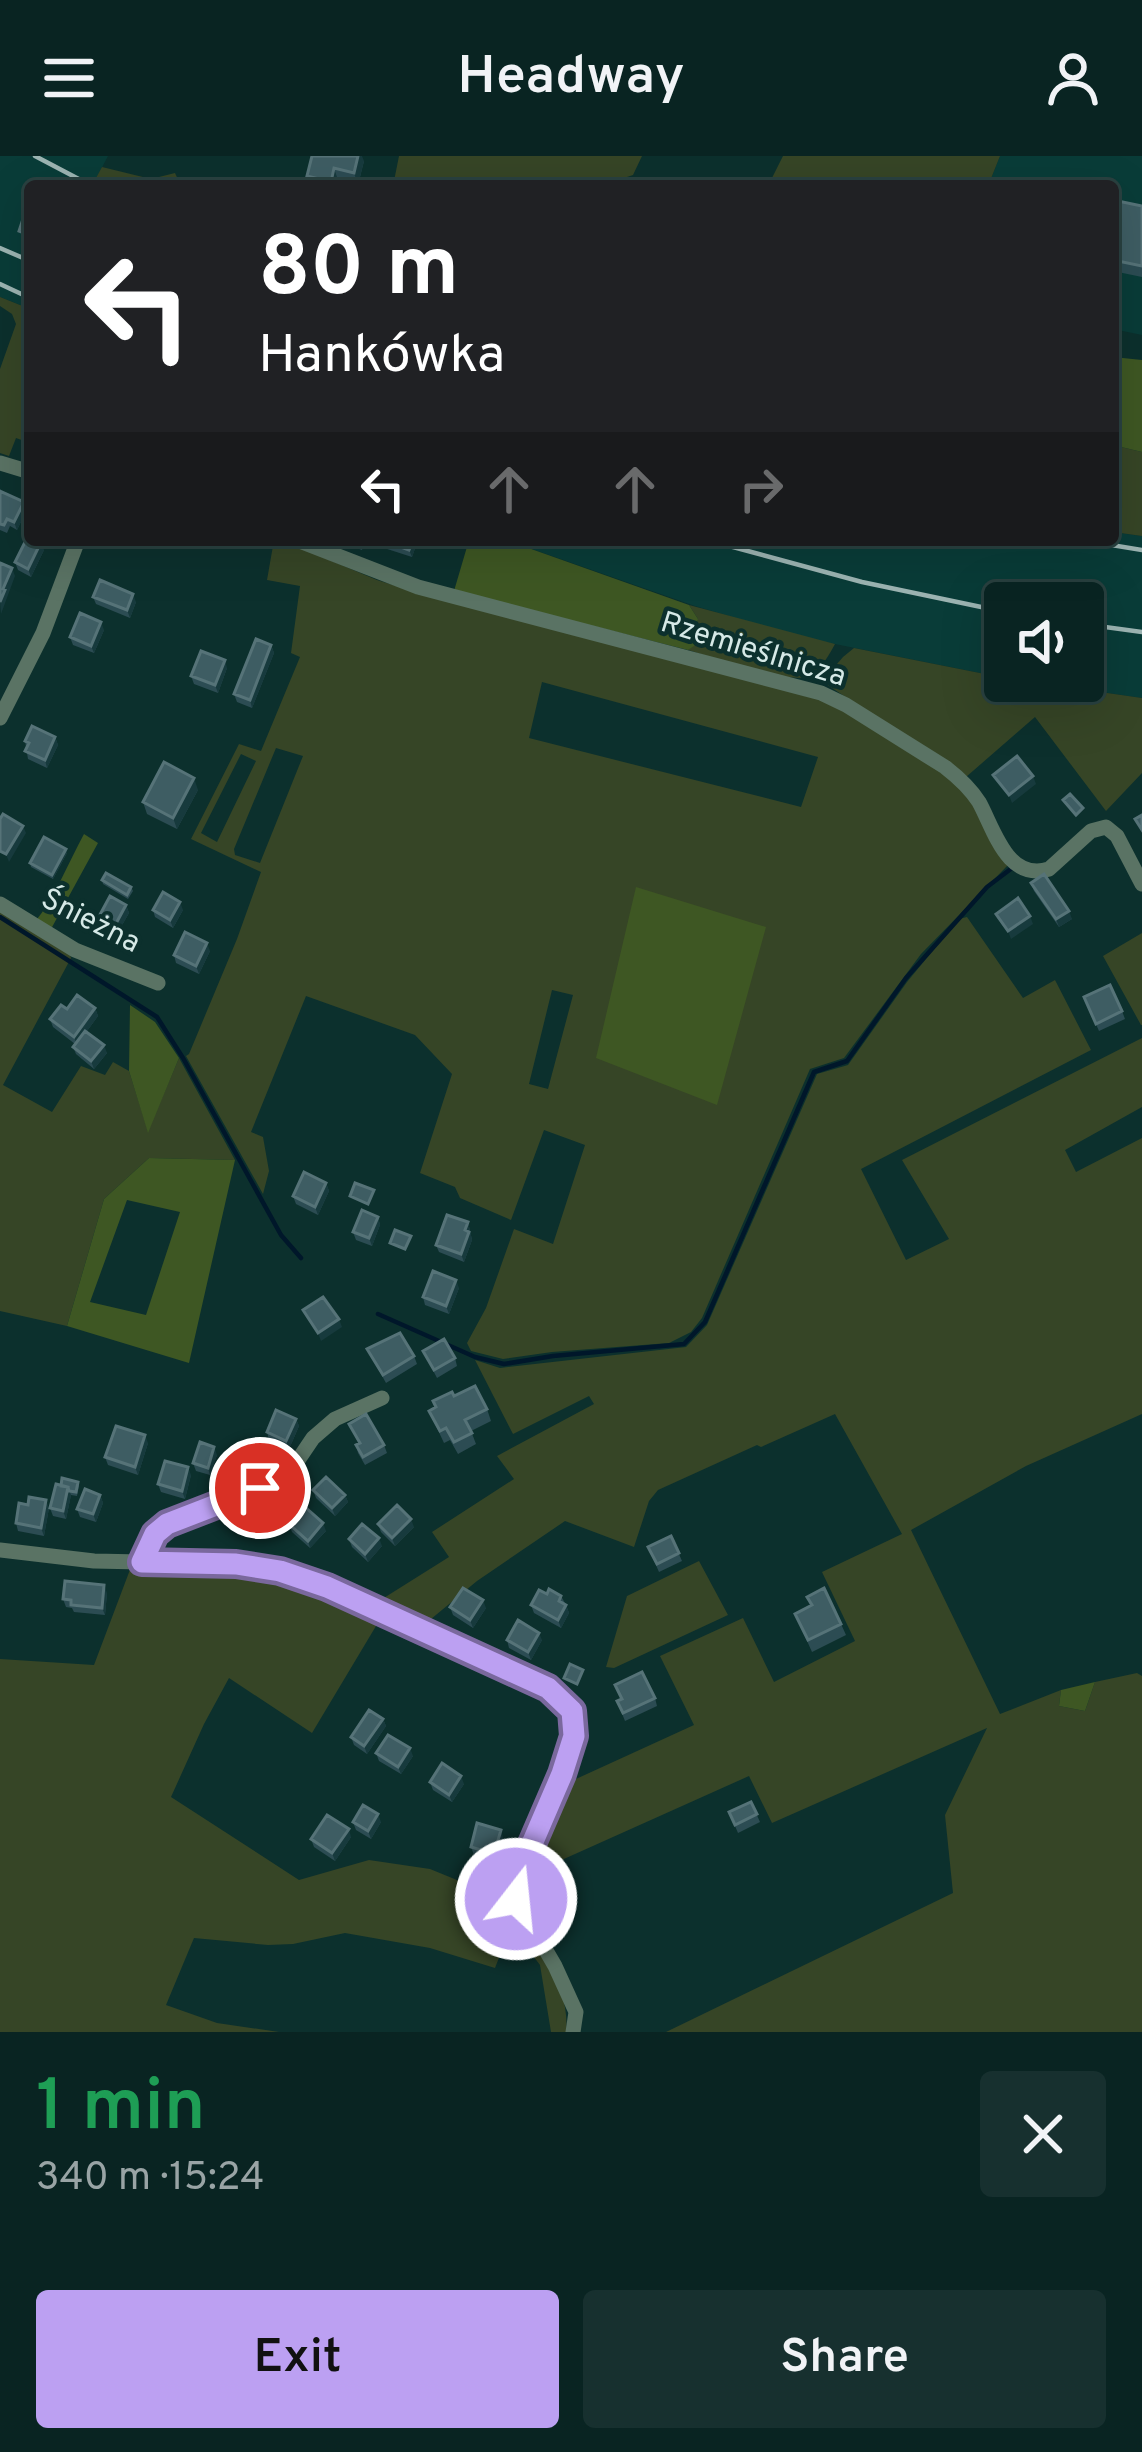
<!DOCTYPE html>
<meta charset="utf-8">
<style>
:root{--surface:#092422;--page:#17302f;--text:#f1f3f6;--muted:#99a4a5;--line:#294140;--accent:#bca0f2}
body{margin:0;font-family:Overpass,sans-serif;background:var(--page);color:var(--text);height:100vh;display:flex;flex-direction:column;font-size:45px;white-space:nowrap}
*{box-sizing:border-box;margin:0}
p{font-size:39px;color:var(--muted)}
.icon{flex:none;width:66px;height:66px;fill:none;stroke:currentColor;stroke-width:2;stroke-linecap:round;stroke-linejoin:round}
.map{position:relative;height:1876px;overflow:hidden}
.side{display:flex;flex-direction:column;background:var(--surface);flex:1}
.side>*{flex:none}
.guide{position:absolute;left:24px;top:24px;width:1095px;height:366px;border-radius:12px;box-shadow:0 12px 48px #0002,0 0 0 3px var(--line);background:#202124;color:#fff;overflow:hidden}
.tools{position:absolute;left:984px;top:426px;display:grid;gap:24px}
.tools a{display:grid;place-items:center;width:120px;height:120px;border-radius:12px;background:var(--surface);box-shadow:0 12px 48px #0002,0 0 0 3px var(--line);font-size:60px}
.pin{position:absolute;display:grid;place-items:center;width:102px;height:102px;color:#fff;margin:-51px;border:6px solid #fff;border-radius:50%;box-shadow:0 3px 12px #0007}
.me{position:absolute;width:132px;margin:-66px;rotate:16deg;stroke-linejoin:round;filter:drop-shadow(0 0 9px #0008)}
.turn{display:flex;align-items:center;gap:42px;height:252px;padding:0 36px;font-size:54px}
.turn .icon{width:156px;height:156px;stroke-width:2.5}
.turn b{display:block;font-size:84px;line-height:102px}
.lanes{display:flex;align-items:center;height:114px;padding:0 36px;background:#0003;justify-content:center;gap:60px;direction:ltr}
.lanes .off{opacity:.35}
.round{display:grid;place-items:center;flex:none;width:126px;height:126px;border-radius:12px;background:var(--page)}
.head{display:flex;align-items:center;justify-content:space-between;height:204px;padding:0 36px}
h1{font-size:72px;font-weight:600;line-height:90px;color:#1e9e55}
.cta{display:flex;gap:24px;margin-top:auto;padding:24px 36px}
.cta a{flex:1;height:138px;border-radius:12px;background:var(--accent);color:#111;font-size:48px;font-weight:600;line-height:138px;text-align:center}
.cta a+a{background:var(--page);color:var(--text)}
header{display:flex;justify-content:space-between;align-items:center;height:156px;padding:0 36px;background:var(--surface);font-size:54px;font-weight:600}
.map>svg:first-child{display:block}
.built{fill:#093c38}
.green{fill:#364526;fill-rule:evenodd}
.forest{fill:#3e5723;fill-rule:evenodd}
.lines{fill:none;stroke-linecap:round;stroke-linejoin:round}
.stream{stroke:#00172a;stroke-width:4.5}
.minor{stroke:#5a7364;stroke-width:15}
.rail{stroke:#9cb4b2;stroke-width:4.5}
.wall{fill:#2c4c53}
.shaded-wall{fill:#173a3d}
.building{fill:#3e5d63;stroke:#567378;stroke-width:3}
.route-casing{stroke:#7a689d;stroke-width:30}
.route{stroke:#bca0f2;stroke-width:21}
.labels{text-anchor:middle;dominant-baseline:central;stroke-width:9;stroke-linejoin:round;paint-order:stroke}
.street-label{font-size:30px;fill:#d6e9e7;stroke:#0c302d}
</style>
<header><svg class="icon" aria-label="menu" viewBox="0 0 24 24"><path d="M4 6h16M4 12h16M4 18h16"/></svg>Headway<svg class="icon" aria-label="person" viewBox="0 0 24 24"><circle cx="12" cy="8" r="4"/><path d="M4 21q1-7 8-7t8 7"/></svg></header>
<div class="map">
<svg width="1142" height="1876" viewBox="0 0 1142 1876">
<rect width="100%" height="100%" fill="#0c302d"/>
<path class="built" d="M0 0H108L97 21 112 30H30V153L0 141Z
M1000 0H1142V179L1113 173V30H988Z
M1113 376 1142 380V542L1024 525H1083V447H1005V522L800 481 695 450 506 384H1113Z"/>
<path class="green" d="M399 0H642L633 19C611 26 588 35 566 27L563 30H393Z
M783 0H1000L988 30H768Z
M102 11 151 23 175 17 181 30H112L96 22Z
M0 141 30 153V287L16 282 9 300 0 297V213L16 168 12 158 0 150Z
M1113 289 1142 296V380L1113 376Z
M274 384H282L377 424 435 442 836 548 950 621 969 641 1009 708 921 798 844 902 810 913 702 1162 691 1176 669 1187 552 1196 503 1203 471 1195 467 1187 486 1152 514 1073 553 1088 585 989 544 974 511 1064 460 1042 455 1031 420 1017 452 918 415 879 306 840 251 976 263 981 269 1015 263 1038 186 900 189 898 237 783 261 716 191 683 239 588 261 595 300 501 291 497 300 430 267 424ZM542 526 818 601 801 651 529 582ZM276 592 303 600 260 707 235 699 234 693ZM241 598 256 605 217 686 201 677ZM552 834 573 839 548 933 529 928Z
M689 449 835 488C829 499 822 512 811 519 792 531 712 501 688 494L696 484 698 463Z
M854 492 1005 522V525H1024L1142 542V617L1106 655 1035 561 966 621 826 528 824 523 843 501Z
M0 753 69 796 71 802 3 929 52 956 81 910 105 919 113 906 129 915 148 975 179 902 235 1004 149 1002 104 1043 67 1170 0 1155Z
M967 761 1023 842 1055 824 1091 894 861 1013 906 1104 949 1083 902 1004 1142 882V951L1065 994 1076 1016 1142 982V1258L1026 1310 911 1374 1000 1558 1061 1534 1059 1550 1085 1555 1095 1526 1137 1517 1142 1520V1876H666L953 1737 945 1659 987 1572 772 1667 749 1620 526 1720 565 1628 694 1569 660 1500 743 1462 774 1526 855 1485 822 1416 902 1378 835 1258 761 1291 757 1289 658 1334 649 1345 634 1391 565 1365 477 1425 425 1468 379 1445 449 1401 432 1376 514 1323 497 1300 594 1248 589 1240 513 1278 475 1204 500 1212 686 1191 707 1169 817 918 848 909 907 826 959 763Z
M1142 777V869H1141L1103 800Z
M699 1405 728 1459 614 1512 606 1511 627 1440Z
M131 1411C178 1412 227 1411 274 1421 311 1429 346 1446 382 1460L312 1577 229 1522 204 1568 171 1641 299 1724 369 1704 430 1713 506 1744 515 1751C537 1789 571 1831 566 1876H551L540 1809 511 1771 495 1812 430 1792 345 1777 293 1788 268 1789 194 1782 166 1849 217 1867 279 1876H0V1503L94 1509Z"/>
<path class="forest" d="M1113 201 1142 204V296L1113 289Z
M469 384H506L689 449 698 463 694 490 688 494 454 435Z
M84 678 98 687 51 773 34 767C55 742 68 707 84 678Z
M636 731 766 771 717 949 596 902Z
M130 849 155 866 179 902 148 977 129 915Z
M149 1002 235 1004 189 1207 67 1170 104 1043ZM127 1044 180 1056 146 1159 90 1146Z
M1095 1526 1085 1555 1059 1550 1061 1534Z"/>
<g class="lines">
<path class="stream" d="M0 761 157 861 183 902 281 1079 301 1102
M378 1158 475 1201 504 1208 553 1200 684 1188 705 1166 814 916 847 905 906 822 987 731 1012 712"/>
<path class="minor" d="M0 307 30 316
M297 384 418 431 821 537 846 549 945 611C958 621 970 632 979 646 994 673 1007 726 1049 713L1091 675 1106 671 1117 680 1142 728
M0 562 43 477 78 384
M0 748 75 794 158 827
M0 1394 94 1405 236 1408 280 1415 327 1431 548 1531 571 1555 574 1580 563 1618 522 1711 516 1743 555 1810 576 1856 573 1876
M142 1406 156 1378 167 1368 259 1332 292 1313 313 1282 335 1263 382 1242"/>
<path class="rail" d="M35 0 92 30
M0 92 30 105
M0 128 30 142
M707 384 862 426 1005 456
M1081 384 1142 394
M1083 468 1142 476"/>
</g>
<path class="wall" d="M364 5 358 29 338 24 337 30H311L307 20Z
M1113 44 1142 50V121L1113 115Z
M0 335 24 346 27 353 17 374 10 370 7 377 0 374Z
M334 384H365L362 394Z
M381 384H418L412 401 384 392Z
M44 394 31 421 18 414 15 406Z
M93 441 136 446 130 462 96 448Z
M104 474 94 497 73 489 70 481Z
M271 489 274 497 252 552 237 546 234 538Z
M227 512 218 537 194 528 191 520Z
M55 581 58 589 47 612 28 603 25 585Z
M198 634 177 673 147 658 143 646Z
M67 697 53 723 31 711 30 707Z
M102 724 131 731 133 735 128 743 103 728Z
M1031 727 1072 763 1059 771 1034 735Z
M126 749 129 757 114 783 99 774 96 766Z
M153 754H183L173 772 155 761Z
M210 795 199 818 176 807 174 799Z
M1084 841 1122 855 1125 863 1099 875Z
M95 852 98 860 87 875 107 897 94 913 76 898 73 891 75 888 53 871 50 863 67 853Z
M326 1027 329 1035 318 1059 296 1048 293 1040Z
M378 1061 380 1069 372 1090 356 1084 353 1076Z
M468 1066 472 1084 464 1106 439 1096 436 1089Z
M459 1132 449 1158 425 1149 423 1141Z
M367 1193 414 1200 417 1208 386 1227Z
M423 1195 455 1202 457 1210 437 1222Z
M454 1240 487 1253 491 1265 471 1275 476 1288 458 1298 450 1284 444 1287 429 1255Z
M296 1263 299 1270 289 1293 269 1284 267 1276Z
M349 1268 384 1289 387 1297 365 1309 358 1297 356 1289 359 1288Z
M148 1287 138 1319 108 1309 105 1301Z
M217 1299 210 1319 196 1315 193 1307Z
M191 1319 185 1343 161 1336 158 1328Z
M78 1326 79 1330 77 1340 71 1339 66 1363 53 1360 50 1352 61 1329Z
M313 1334 345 1339 348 1346 335 1360 316 1342Z
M100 1339 103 1347 96 1366 80 1361 77 1353Z
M49 1352 44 1380 18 1375 16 1367Z
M289 1368 326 1375 310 1392 292 1376Z
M378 1368 414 1371 395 1390 381 1376Z
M671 1380 682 1405 659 1416 648 1391Z
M349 1383 382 1390 368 1406 352 1391Z
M107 1437 105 1459 74 1456 72 1452 66 1451 63 1443Z
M547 1438 561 1440 566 1449 569 1457 561 1472 534 1457 531 1449Z
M807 1441 841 1468 846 1479 812 1496 795 1458 810 1450Z
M450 1451 486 1452 473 1472 453 1459Z
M507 1484H542L531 1504 509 1492Z
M655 1542 657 1550 625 1565 617 1545 621 1543Z
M383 1563 386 1570 367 1598 354 1589 351 1581Z
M376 1597 413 1600 401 1618 379 1605Z
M430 1626 464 1628 452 1646 433 1634Z
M751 1646 760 1666 738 1677 729 1656Z
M353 1666H381L371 1683 356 1674Z
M351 1681 335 1705 314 1691 311 1683Z
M503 1682 497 1705 474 1699 471 1691Z"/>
<path class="shaded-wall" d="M358 0H362L364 5 358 29 354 17Z
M334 12 338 24 337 30H332L331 26Z
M24 346 27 353 17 374 14 366Z
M413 384H418L412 401 409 394Z
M41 386 44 394 31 421 28 413Z
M12 412 15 420 1 458 0 446 3 433Z
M133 438 136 446 130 462 127 454Z
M101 466 104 474 94 497 91 490Z
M271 489 274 497 252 552 250 544Z
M225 504 227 512 218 537 215 529Z
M55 581 58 589 47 612 45 604Z
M1033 620 1036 628 1012 647 1009 639Z
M194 622 198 634 177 673 173 662Z
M23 670 26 677 9 706 6 698Z
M66 693 67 697 53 723 52 719Z
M180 746 183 754 173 772 170 764Z
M126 749 129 757 114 783 112 775Z
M1069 755 1072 763 1059 771 1056 763Z
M1030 760 1033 768 1011 783 1008 775Z
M207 787 210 795 199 818 196 810Z
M95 852 98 860 77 889 74 881Z
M104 889 107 897 94 913 91 905Z
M326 1027 329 1035 318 1059 315 1051Z
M378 1061 380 1069 372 1090 369 1082Z
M468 1066 472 1084 464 1106 461 1098Z
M456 1124 459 1132 449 1158 446 1150Z
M339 1163 342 1171 321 1185 318 1177Z
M296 1263 299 1270 289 1293 286 1285Z
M145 1279 148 1287 138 1319 135 1311Z
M214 1291 217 1299 210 1319 208 1312Z
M188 1311 191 1319 185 1343 182 1335Z
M68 1331 71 1339 66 1363 63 1355Z
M100 1339 103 1347 96 1366 93 1358Z
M345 1339 348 1346 335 1360 332 1352Z
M46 1344 49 1352 44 1380 41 1372Z
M411 1363 414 1371 395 1390 392 1382Z
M323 1367 326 1375 310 1392 308 1385Z
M379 1382 382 1390 368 1406 365 1398Z
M104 1429 107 1437 105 1459 102 1452Z
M483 1444 486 1452 473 1472 470 1464Z
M566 1449 569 1457 561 1472 558 1464Z
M539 1477 542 1484 531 1504 528 1496Z
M383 1563 386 1570 367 1598 364 1590Z
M410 1592 413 1600 401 1618 398 1611Z
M461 1620 464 1628 452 1646 449 1639Z
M378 1658 381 1666 371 1683 368 1675Z
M349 1673 351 1681 335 1705 332 1697Z
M501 1674 503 1682 497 1705 494 1698Z"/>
<path class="building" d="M312 0H358L354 17 334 12 331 26 307 20Z
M1113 44 1142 50V110L1113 104Z
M22 66 30 69V79L19 75Z
M0 335 24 346 14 366 7 363 4 369 0 368Z
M28 380 30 381V384L41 386 28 413 15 406Z
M382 384H413L409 394Z
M0 407 12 412 3 433 5 434 0 446Z
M100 424 133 438 127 454 93 441Z
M80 457 101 466 91 490 70 481Z
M256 483 271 489 250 544 234 538Z
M201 495 225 504 215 529 191 520Z
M32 570 55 581 45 604 25 595 29 587 25 585Z
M1017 600 1033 620 1009 639 993 619Z
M164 606 194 622 173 662 143 646Z
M1070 638 1083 652 1076 659 1063 644Z
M3 658 23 670 6 698 0 695V663Z
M1142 659V674L1135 663Z
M44 681 66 693 52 719 30 707Z
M106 717 131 731 127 739 102 724Z
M1044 718 1069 755 1056 763 1031 727Z
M163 736 180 746 170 764 153 754Z
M110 740 126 749 112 775 96 766Z
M1018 742 1030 760 1008 775 996 758Z
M185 776 207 787 196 810 174 799Z
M1110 829 1122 855 1096 868 1084 841Z
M77 839 95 852 74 881 50 863 61 849 67 853Z
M85 875 104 889 91 905 73 891Z
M304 1016 326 1027 315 1051 293 1040Z
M355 1027 374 1034 368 1048 350 1040Z
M362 1054 378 1061 369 1082 353 1076Z
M447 1059 468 1066 465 1074 469 1076 461 1098 436 1089Z
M395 1074 411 1080 405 1093 390 1087Z
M433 1115 456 1124 446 1150 423 1141Z
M323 1141 339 1163 318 1177 303 1154Z
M400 1177 414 1200 383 1219 367 1193Z
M444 1183 455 1202 434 1214 423 1195Z
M475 1230 487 1253 465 1264 472 1277 454 1286 446 1272 440 1275 429 1255 436 1251 433 1245 452 1236 454 1240Z
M276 1254 296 1263 286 1285 267 1276Z
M366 1258 384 1289 363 1301 356 1289 360 1287 349 1268Z
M116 1270 145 1279 135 1311 105 1301Z
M200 1286 214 1291 208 1312 193 1307Z
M165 1305 188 1311 182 1335 158 1328Z
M326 1321 345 1339 332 1352 313 1334Z
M62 1322 78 1326 76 1336 69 1335 68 1331 61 1330Z
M56 1328 68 1331 63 1355 50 1352Z
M85 1333 100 1339 93 1358 77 1353Z
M29 1341 46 1344 41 1372 16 1367 19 1347 28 1349Z
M397 1349 411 1363 392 1382 378 1368Z
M305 1351 323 1367 308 1385 289 1368Z
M362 1368 379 1382 365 1398 349 1383Z
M671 1380 679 1397 657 1408 648 1391Z
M65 1425 104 1429 102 1452 71 1449V1444L63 1443Z
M463 1432 483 1444 470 1464 450 1451Z
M824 1432 841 1468 808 1484 795 1458 812 1449 807 1441Z
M549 1433 561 1440 559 1445 566 1449 558 1464 531 1449 539 1434 547 1438Z
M518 1464 539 1477 528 1496 507 1484Z
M570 1508 583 1514 577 1528 564 1522Z
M642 1516 655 1542 623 1557 617 1545 622 1543 615 1529Z
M369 1554 383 1563 364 1590 351 1581Z
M388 1579 410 1592 398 1611 376 1597Z
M442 1607 461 1620 449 1639 430 1626Z
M751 1646 757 1658 735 1669 729 1656Z
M363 1649 378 1658 368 1675 353 1666Z
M327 1659 349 1673 332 1697 311 1683Z
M477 1667 501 1674 494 1698 471 1691Z"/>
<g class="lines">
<g class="route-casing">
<path id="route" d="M260 1332 167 1368 155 1378 142 1406 236 1408 280 1415 327 1431 548 1532 572 1555 574 1580 562 1618 522 1711 516 1743"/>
</g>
<use href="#route" class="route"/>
</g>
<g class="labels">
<g class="street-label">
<text transform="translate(753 495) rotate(17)">Rzemieślnicza</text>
<text transform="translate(90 766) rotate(27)">Śnieżna</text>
</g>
</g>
</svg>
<div class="tools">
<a><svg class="icon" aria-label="sound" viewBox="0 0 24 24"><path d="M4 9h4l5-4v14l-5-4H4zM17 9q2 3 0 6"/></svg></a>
</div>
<div class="pin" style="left:260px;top:1332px;background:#d93025"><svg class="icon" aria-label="arrive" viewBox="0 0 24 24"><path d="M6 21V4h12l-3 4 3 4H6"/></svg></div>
<svg class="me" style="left:516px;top:1743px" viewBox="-20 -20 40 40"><circle r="17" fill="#bca0f2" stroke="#fff" stroke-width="3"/><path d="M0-11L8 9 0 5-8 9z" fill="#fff"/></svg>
<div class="guide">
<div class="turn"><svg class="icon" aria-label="left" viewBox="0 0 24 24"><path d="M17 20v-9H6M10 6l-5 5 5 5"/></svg><div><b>80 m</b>Hankówka</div></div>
<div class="lanes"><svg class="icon" aria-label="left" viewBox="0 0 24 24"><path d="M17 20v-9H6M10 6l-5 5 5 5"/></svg><svg class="icon off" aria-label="ahead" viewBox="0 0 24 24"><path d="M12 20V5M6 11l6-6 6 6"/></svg><svg class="icon off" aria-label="ahead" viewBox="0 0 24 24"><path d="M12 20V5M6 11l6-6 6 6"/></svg><svg class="icon off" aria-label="right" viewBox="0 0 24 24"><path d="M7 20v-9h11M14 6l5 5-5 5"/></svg></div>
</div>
</div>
<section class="side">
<div class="head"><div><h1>1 min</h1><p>340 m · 15:24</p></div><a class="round"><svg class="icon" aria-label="close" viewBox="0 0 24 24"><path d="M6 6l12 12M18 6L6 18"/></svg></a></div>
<div class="cta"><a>Exit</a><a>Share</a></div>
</section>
